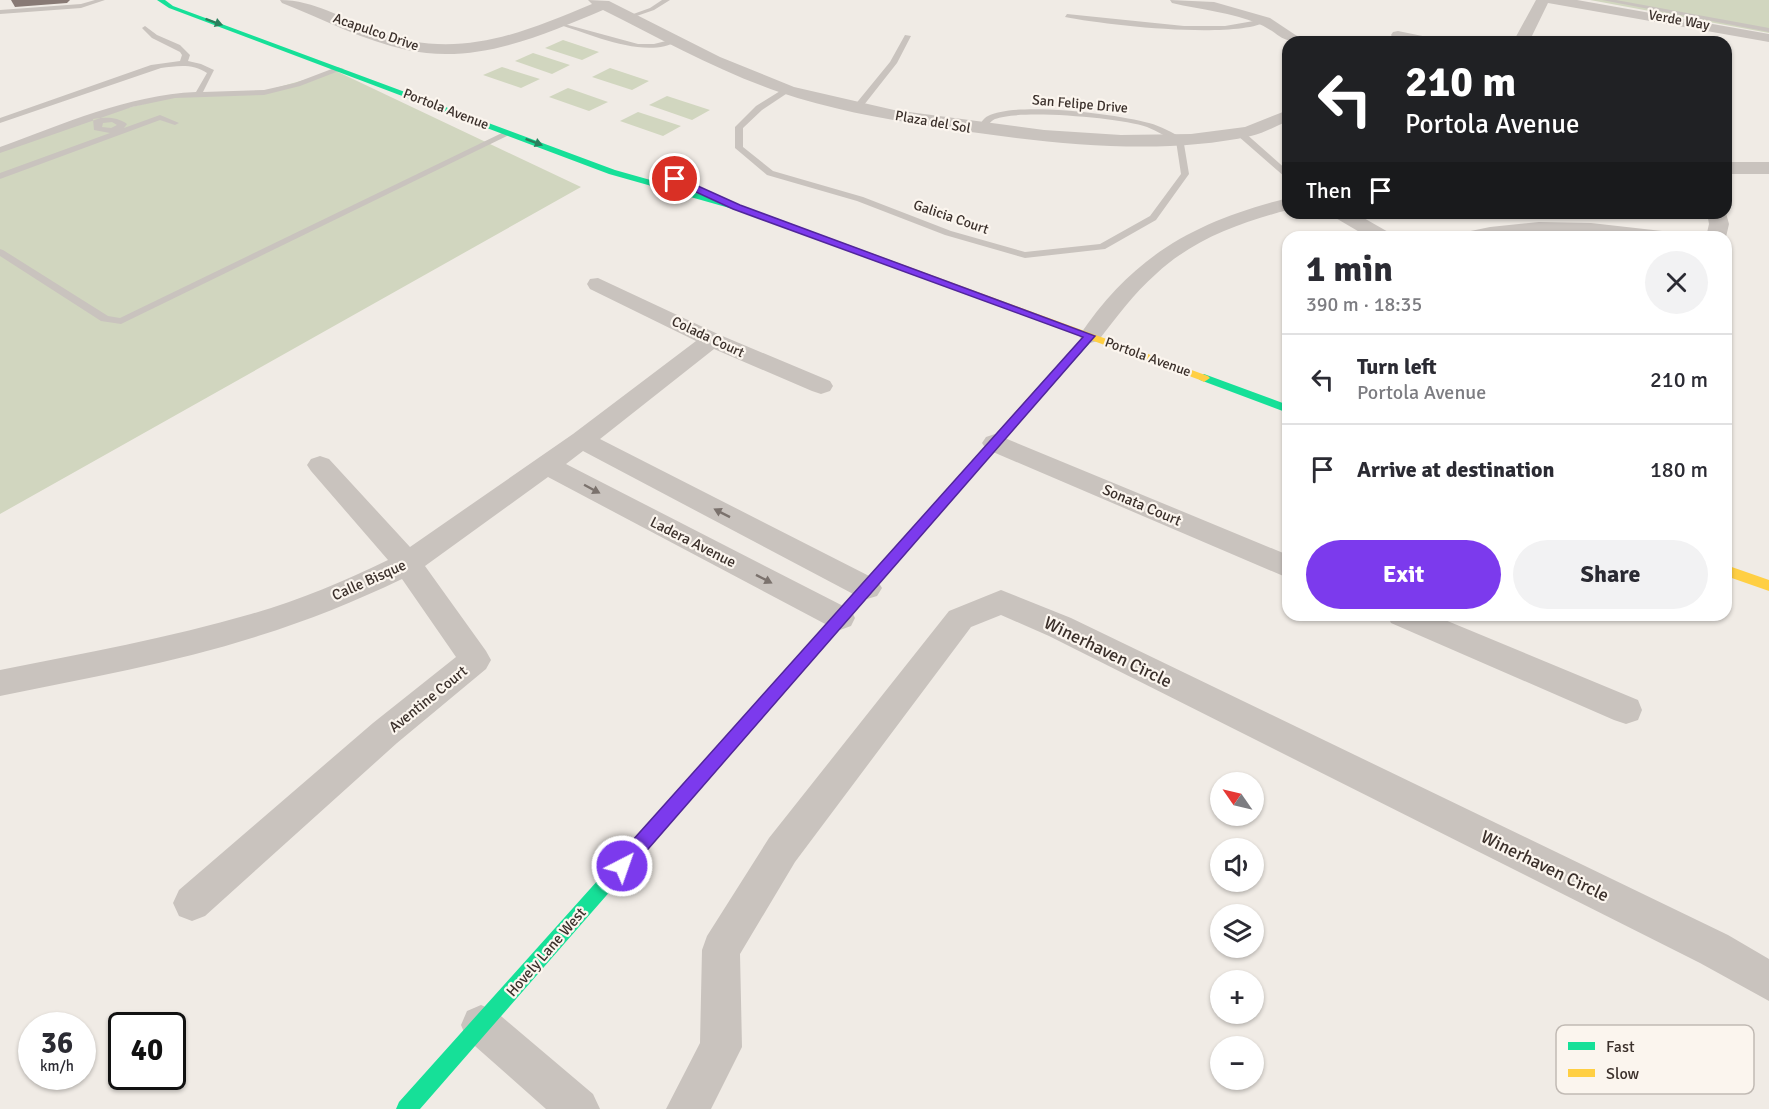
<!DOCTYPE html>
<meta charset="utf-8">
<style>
:root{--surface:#fff;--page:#f2f2f3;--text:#2b2b33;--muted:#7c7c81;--line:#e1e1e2;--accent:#7c3aed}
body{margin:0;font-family:Signika,sans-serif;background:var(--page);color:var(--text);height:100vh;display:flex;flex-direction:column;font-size:22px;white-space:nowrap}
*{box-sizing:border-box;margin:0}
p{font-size:20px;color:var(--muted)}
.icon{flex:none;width:33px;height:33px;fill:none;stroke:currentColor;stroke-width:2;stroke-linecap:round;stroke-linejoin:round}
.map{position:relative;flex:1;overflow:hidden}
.sheet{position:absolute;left:1282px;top:231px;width:450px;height:390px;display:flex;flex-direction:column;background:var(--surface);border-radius:18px;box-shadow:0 2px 4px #0004}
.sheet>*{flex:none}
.top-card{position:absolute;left:1282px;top:36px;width:450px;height:183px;border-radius:18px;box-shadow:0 2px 4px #0004;background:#202124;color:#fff;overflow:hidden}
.needle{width:39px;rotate:304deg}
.tools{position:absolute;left:1210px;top:772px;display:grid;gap:12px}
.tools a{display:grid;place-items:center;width:54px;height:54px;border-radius:50%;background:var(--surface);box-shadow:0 2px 4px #0004;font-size:30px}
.speed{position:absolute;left:18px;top:1012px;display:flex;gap:12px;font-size:30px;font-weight:700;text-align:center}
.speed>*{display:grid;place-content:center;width:78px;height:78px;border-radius:50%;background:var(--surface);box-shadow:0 2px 4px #0004;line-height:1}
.speed small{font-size:15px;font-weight:400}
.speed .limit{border:3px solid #111;border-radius:9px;background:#fff;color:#111}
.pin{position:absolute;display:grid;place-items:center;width:51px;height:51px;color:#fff;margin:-26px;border:3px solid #fff;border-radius:50%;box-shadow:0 2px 6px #0007}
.me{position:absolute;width:66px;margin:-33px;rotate:41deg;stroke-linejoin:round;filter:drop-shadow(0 0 4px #0008)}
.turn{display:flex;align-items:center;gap:21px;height:126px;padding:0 24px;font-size:27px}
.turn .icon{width:78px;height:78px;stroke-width:2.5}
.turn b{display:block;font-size:42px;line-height:51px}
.then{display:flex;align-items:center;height:57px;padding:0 24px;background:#0003;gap:12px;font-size:22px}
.round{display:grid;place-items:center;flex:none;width:63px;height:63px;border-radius:32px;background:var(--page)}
.overview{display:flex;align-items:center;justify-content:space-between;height:102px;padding:0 24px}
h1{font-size:36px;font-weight:700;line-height:45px}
.button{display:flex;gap:12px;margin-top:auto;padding:12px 24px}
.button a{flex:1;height:69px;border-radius:36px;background:var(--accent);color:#fff;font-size:24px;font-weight:700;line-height:69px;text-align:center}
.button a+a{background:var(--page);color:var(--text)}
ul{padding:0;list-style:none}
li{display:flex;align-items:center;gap:18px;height:90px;padding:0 24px;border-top:2px solid var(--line)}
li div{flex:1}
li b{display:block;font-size:22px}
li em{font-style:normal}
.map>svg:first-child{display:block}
.green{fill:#d1d6bf}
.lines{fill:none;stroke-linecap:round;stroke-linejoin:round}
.lane{fill:#c9c3be;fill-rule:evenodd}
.street{fill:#c9c3be;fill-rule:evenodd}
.fast{fill:#16e098;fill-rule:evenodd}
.slow{fill:#ffcf43;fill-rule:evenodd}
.shaded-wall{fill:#887a75}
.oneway{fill:#2a7f5c}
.oneway2{fill:#7b726d}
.route{fill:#7c3aed;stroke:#51269a;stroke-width:1.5}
.labels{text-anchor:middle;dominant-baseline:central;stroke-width:4.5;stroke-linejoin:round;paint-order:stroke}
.far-street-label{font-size:14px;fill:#3b302b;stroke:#fbf5ee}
.street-label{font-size:15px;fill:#3b302b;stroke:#fbf5ee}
.near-street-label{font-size:18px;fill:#3b302b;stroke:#fbf5ee}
.key{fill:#fbf5ee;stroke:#c1bab4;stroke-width:1.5}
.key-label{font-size:16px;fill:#3b302b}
</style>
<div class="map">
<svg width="1769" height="1109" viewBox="0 0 1769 1109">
<rect width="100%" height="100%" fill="#f0ebe5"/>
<path class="green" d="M1590 0H1769V33Z
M563 40 599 52 582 60 545 48Z
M533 53 570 65 552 74 515 61Z
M502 67 540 79 521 88 483 75Z
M610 68 649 81 632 90 592 77Z
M336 71 581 187 0 514V149L88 118 175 96 254 94Z
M568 88 608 102 589 111 549 97Z
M667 96 710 110 692 120 649 105Z
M638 112 681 126 663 136 620 121Z"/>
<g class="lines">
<path class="lane" d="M95 0H105L81 8 0 14V10L81 4Z
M662 0H670L654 10 628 19 625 17 650 8Z
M1602 0H1616L1769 28V32Z
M1067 14 1184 26H1225L1265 19 1268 21C1234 40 1106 25 1065 17Z
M557 22 638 44H654L674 39 678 41C645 60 591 34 557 24Z
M145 26 157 35 180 45 190 55 188 61 201 64 214 70 203 92 264 90 295 83 337 67 344 69 300 86 264 95 175 98 132 107 0 153V147C63 124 128 95 196 92L207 73C193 63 176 66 161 68L0 123V118L151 65 180 61 182 55 180 52 152 38 142 28Z
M905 35 911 36 897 63 860 110H854V106L890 62Z
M785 88 792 90 762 110 743 128V147L773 171 863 197 951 231 1025 252 1100 244 1150 216 1181 174 1176 141C1166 137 1157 131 1147 127 1120 118 1021 109 995 119 990 121 987 127 983 132H977L976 130C979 126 983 118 988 116 1015 101 1118 114 1149 123 1161 126 1172 133 1183 138L1189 174 1156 220 1105 249 1025 258 945 235 857 201 767 175 735 148V127L756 106Z
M160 115 179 123 175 125 160 120 0 179V173L110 133 94 130 93 119C106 117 117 117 127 124L124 128ZM112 122 117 125 111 128 102 127 103 123Z
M506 131 513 133 121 324 101 321 0 256V249L3 250 108 316 120 318Z
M1238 132H1244L1288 171V178L1285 177 1238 136Z"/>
<path class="street" d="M280 0C314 0 344 19 375 31 455 61 518 35 592 4L588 0 609 1 720 57 794 87 894 110 1044 130 1121 135 1191 134 1245 127 1288 110V121C1276 126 1264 133 1251 136 1152 158 1029 141 930 126 880 118 828 109 779 92 718 71 661 39 603 10 541 36 476 65 407 50 364 41 323 19 282 3Z
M1170 0 1214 2 1270 18 1306 42C1277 42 1282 34 1259 24 1232 12 1201 10 1172 3Z
M1536 0H1577L1769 34V42L1548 3 1529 42H1513Z
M1398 31 1437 39 1440 42H1410L1393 38 1391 35 1393 32Z
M1726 162H1769V174H1726Z
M1288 198V210C1241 222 1192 240 1156 274 1134 293 1116 318 1098 341L1090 343 1082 341 1079 336C1134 255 1194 222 1288 198Z
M1331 213H1355L1390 233 1393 237H1368L1334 217Z
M1707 213H1726L1729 224 1726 237H1706L1709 224Z
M1539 222 1591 223 1662 231 1669 233 1672 237 1565 234 1458 237 1461 233 1490 227Z
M598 278 720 335 830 381 833 386 830 391 821 394 812 391 714 349 600 439 877 580 882 588 877 596 867 599 857 596 583 451 566 464 851 610 855 618 851 626 840 630 829 626 548 477 425 566 486 651 491 660 486 669 397 743 205 916 192 921 179 916 173 903 179 890 373 723 456 657 402 579C356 601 307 621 258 636 174 663 86 678 0 696V670C84 653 169 638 251 614 298 601 344 581 388 560L311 471 307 465 311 459 320 456 329 459 410 547 573 434 696 341 590 289 587 284 590 279Z
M995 434 1288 555V578L986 449 982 443 986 437Z
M1001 590 1071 618 1728 935 1769 959V1001L1700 963 1049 636 1001 615 971 627 795 862 740 954 742 1047 711 1109H666L700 1043 702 950 707 936 769 838 949 611Z
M1387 615H1433L1638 700 1642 710 1638 720 1626 724 1614 720 1391 623Z
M481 1005 495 1011 593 1094 600 1109H546L467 1039 461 1025 467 1011Z"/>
<path class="fast" d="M157 0H165L173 6 615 170 739 205 832 240 824 242 733 209 609 174 169 8Z
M1090 333 1095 336 1094 338 1042 397H1034V391L1086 334Z
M1204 374 1288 405V413L1200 380 1198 378Z
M786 674 791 676 794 680 791 684 420 1109H396L399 1102 781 676Z"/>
<path class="slow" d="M824 238H830L1208 376 1210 378 1204 382 1200 380 824 242Z
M1038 390 1042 391V397L791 684 786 686 781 684 778 680 781 676 1034 391Z
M1726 565 1769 580V591L1726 576Z"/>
</g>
<path class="shaded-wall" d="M11 0H70L67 3 15 7Z"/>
<defs><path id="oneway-solid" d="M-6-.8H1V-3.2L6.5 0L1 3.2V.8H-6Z" transform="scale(1.5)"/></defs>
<g class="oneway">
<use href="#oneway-solid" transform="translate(214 22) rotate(20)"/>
<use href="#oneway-solid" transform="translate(534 142) rotate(21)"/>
</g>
<g class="oneway2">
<use href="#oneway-solid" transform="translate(592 489) rotate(28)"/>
<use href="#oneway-solid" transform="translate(722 513) rotate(-153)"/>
<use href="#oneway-solid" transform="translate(764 579) rotate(27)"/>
</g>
<path class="route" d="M672 177H678L740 205 1095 336 628 872 622 874 615 872 613 866 615 860 1083 337 733 209 672 181Z"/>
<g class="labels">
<g class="far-street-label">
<text transform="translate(1679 20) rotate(10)">Verde Way</text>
<text transform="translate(376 32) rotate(19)">Acapulco Drive</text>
<text transform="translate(1080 104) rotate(5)">San Felipe Drive</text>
<text transform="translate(446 109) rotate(21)">Portola Avenue</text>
<text transform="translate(933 122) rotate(10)">Plaza del Sol</text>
<text transform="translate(951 217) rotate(19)">Galicia Court</text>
<text transform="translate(708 337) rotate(25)">Colada Court</text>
<text transform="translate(1148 357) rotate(20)">Portola Avenue</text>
</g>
<g class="street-label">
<text transform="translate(1142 505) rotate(23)">Sonata Court</text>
<text transform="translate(693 542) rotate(27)">Ladera Avenue</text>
<text transform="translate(369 580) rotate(-24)">Calle Bisque</text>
<text transform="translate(428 699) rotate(-39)">Aventine Court</text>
<text transform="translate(546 952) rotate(-49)">Hovely Lane West</text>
</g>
<g class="near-street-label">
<text transform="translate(1108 652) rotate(26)">Winerhaven Circle</text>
<text transform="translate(1545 866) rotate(26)">Winerhaven Circle</text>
</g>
</g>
<rect x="1556" y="1025" width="198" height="69" rx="9" class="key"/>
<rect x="1568" y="1042" width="27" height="8" fill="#16e098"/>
<rect x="1568" y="1069" width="27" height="8" fill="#ffcf43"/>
<g class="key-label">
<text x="1606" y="1052">Fast</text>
<text x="1606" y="1079">Slow</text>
</g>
</svg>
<div class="tools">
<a><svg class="needle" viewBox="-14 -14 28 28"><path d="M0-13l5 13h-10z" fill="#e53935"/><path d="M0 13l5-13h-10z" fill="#7c7c81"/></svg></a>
<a><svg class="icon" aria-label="sound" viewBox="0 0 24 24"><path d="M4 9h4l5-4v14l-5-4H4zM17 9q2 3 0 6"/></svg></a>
<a><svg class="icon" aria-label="layers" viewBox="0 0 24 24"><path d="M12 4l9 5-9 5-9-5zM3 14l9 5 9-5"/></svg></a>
<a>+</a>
<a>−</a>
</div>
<div class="speed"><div>36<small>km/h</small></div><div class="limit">40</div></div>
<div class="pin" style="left:675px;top:179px;background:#d93025"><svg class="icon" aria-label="arrive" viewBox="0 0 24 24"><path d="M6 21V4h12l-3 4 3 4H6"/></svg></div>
<svg class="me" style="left:622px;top:866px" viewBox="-20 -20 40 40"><circle r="17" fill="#7c3aed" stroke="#fff" stroke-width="3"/><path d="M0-11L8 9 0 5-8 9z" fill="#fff"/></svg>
<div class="top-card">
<div class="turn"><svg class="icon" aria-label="left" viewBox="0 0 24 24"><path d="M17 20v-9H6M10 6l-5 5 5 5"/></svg><div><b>210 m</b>Portola Avenue</div></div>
<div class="then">Then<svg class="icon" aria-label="arrive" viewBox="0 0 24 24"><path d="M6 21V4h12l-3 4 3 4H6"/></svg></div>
</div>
<section class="sheet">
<div class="overview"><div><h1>1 min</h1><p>390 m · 18:35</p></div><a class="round"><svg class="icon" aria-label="close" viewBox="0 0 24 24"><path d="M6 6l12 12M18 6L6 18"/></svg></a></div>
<ul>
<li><svg class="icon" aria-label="left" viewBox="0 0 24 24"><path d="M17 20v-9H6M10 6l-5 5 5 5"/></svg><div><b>Turn left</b><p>Portola Avenue</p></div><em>210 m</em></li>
<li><svg class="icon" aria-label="arrive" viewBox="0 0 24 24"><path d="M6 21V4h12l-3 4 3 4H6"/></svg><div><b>Arrive at destination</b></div><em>180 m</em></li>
</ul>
<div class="button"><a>Exit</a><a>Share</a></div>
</section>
</div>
